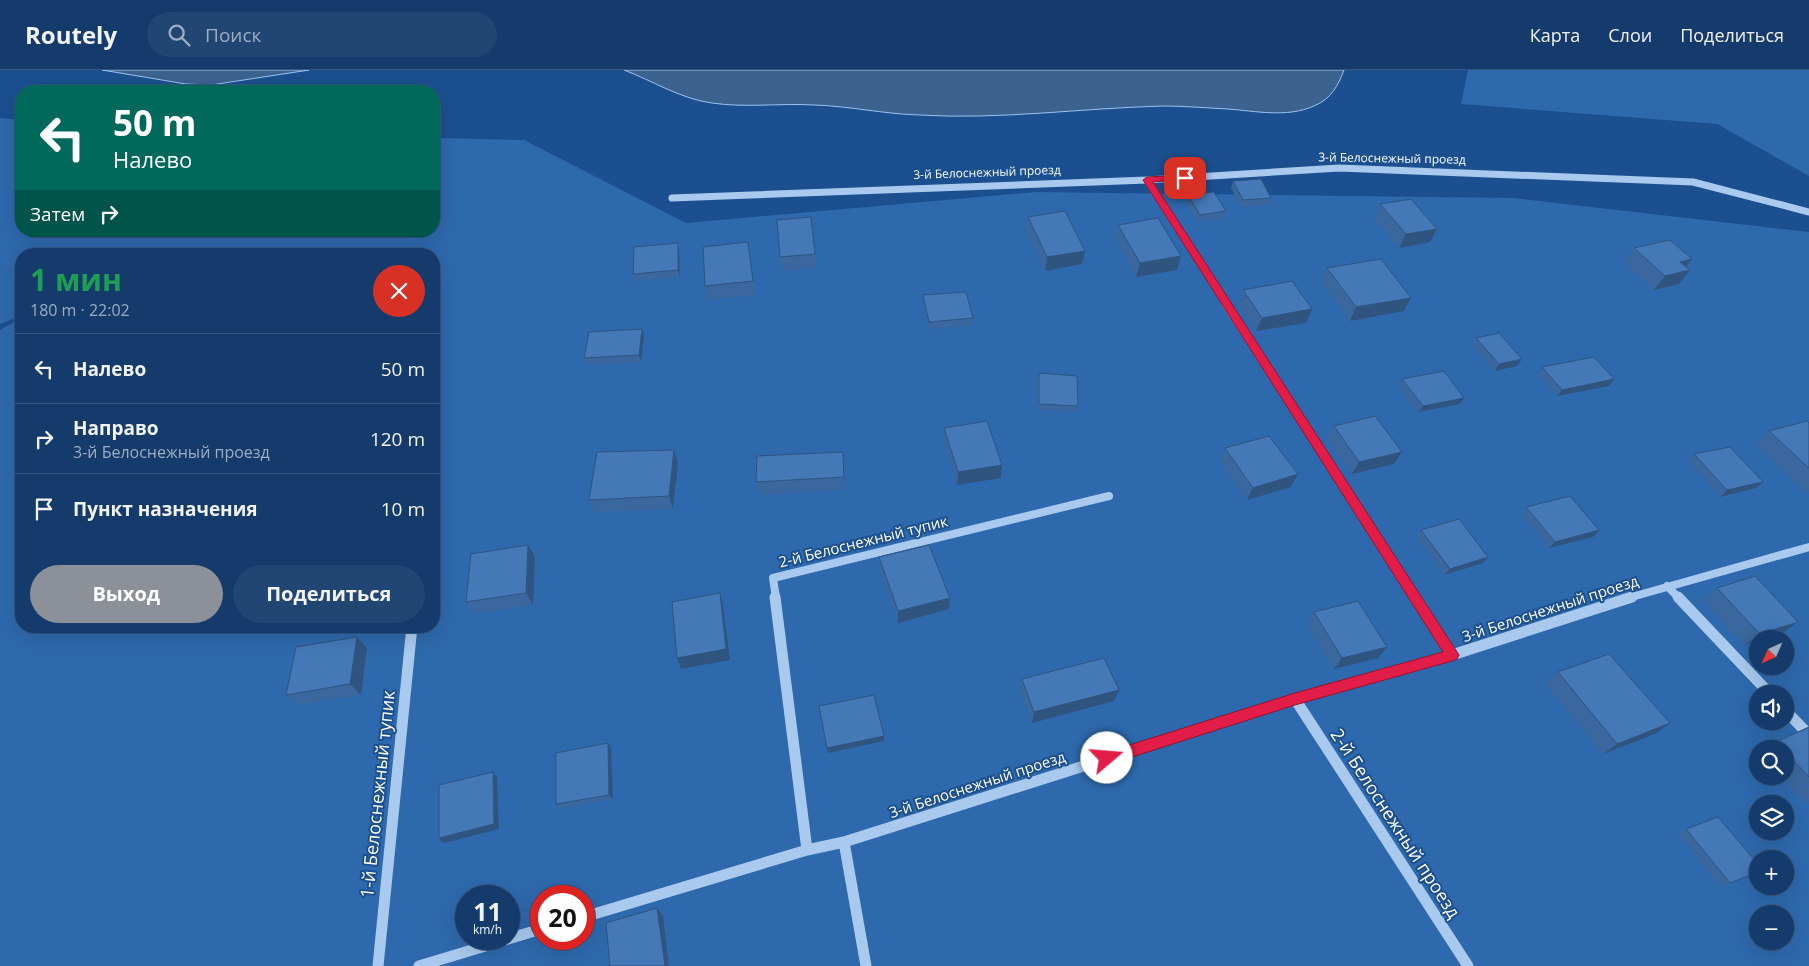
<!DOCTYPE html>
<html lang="ru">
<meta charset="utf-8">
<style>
:root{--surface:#143b6b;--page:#214673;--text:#f1f3f6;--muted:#9dadc1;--line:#33557e;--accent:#8c9099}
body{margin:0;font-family:"Open Sans",sans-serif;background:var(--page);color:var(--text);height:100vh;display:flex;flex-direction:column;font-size:19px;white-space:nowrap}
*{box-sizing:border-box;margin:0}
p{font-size:16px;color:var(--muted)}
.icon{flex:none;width:28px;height:28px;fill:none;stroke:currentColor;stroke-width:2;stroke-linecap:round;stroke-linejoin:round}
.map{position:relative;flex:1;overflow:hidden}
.panel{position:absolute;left:15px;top:178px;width:425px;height:385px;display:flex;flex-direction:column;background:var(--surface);border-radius:20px;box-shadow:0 5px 20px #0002,0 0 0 1px var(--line)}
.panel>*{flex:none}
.guide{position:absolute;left:15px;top:15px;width:425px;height:152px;border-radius:20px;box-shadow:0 5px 20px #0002,0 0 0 1px var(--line);background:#00695c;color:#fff;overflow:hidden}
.needle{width:32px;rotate:225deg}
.controls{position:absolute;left:1749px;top:560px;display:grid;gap:10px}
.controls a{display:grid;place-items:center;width:45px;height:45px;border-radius:50%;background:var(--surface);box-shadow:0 5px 20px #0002,0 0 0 1px var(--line);font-size:25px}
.speed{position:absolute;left:455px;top:815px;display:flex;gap:10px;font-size:25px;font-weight:700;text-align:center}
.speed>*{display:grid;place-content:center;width:65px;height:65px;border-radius:50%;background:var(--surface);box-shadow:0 5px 20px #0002,0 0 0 1px var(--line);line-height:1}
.speed small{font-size:12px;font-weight:400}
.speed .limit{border:8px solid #d22;background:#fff;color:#111}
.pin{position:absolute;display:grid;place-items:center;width:42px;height:42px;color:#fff;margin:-21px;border-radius:10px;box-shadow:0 2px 8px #0006}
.me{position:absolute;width:55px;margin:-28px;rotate:72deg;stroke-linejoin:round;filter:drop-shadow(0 0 4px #0008)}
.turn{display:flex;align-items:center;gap:18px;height:105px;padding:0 15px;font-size:22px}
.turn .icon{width:65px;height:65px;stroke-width:2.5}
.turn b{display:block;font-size:35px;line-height:42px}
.then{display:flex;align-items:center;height:48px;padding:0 15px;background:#0003;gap:10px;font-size:19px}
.round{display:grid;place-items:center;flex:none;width:52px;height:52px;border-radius:26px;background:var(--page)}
.overview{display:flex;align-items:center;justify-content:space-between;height:85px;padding:0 15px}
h1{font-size:30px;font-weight:700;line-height:38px;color:#1e9e55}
.action{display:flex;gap:10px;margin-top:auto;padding:10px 15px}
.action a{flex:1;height:58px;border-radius:30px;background:var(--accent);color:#fff;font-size:20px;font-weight:700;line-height:58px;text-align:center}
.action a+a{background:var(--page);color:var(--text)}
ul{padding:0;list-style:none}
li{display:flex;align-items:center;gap:15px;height:70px;padding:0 15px;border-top:1px solid var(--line)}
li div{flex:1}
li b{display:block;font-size:19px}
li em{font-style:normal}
header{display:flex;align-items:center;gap:30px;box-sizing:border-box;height:70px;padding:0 25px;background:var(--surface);border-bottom:1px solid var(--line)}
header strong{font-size:24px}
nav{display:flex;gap:28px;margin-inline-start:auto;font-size:18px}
.search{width:350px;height:45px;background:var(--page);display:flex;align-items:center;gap:12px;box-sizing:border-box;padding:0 18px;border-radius:28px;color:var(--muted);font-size:19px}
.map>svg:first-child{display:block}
.green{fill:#2e69ad;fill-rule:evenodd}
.water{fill:#3c6290;stroke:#9cc4f0}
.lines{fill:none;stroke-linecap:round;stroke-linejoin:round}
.minor-far2{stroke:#a9c9ee;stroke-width:7}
.minor-far1{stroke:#a9c9ee;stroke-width:8}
.minor{stroke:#a9c9ee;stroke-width:11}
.wall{fill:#3a679d}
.shaded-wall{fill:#305480}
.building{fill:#4478b7;stroke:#305480}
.route{fill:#e11d48;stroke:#92132f}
.labels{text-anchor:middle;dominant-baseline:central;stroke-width:4;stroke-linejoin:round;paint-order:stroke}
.far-street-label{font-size:12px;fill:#fff;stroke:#1b4f8f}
.street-label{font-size:15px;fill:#fff;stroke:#1b4f8f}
.near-street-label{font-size:18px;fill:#fff;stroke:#1b4f8f}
</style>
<header>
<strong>Routely</strong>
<div class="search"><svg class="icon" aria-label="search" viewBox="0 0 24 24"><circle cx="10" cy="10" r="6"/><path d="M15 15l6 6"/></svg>Поиск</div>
<nav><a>Карта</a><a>Слои</a><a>Поделиться</a></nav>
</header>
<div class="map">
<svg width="1809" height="896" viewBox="0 0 1809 896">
<rect width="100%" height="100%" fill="#1b4f8f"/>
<path class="green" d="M1468 0H1809V106L1717 54 1461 34Z
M0 48 21 50V161H434V68L524 70 686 153 1036 122 1514 128 1809 162V896H0V260L21 248V556H434V184H21V246L0 254ZM1758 569H1785V596H1758ZM1758 624H1785V651H1758ZM1758 679H1785V706H1758ZM1758 734H1785V761H1758ZM1758 789H1785V816H1758ZM466 826H509V869H466ZM541 826H584V869H541ZM1758 844H1785V871H1758Z"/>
<path class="water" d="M102 0H309L211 15 186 14Z
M624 0H1344C1338 16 1331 29 1314 36 1287 48 1255 41 1228 39 1207 38 1185 36 1164 36 1082 38 1000 50 919 45 884 44 849 36 814 35 780 33 745 38 712 33 681 29 653 11 624 0Z"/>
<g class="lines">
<path class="minor-far2" d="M1147 110 1227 235
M672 128 1147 110 1339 98 1693 112 1809 142"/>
<path class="minor-far1" d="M1226 234 1416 528
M1667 516 1679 528
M776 528 773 508 1109 426
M1628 528 1809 477"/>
<path class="minor" d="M775 527 807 780
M1415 527 1452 585
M1678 527 1770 624
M1295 629 1468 896
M1785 640 1809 665
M844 772 866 896
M584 847 807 780 844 772 1295 629 1452 585 1632 527
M378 896 412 556
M419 896 541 859"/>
</g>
<path class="wall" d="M1233 111 1271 128 1269 135 1241 137 1231 118Z
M1188 125 1226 141 1224 149 1198 152 1186 132Z
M1380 134 1430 172 1399 178 1374 148Z
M1028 147 1082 194 1045 201 1026 160Z
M1118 155 1177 200 1136 207 1115 169Z
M748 172 755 225 708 230 705 216Z
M1634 178 1692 189 1686 197 1679 214 1654 220 1624 192Z
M679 180 680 207 635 211 633 204Z
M815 184 817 198 782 201 780 187Z
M1327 198 1411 228 1404 241 1350 251 1321 211Z
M1243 220 1306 253 1256 261 1238 233Z
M923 225 973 248 972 255 929 259 923 232Z
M644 266 641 292 587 295 584 288Z
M1476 268 1517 296 1495 301 1472 275Z
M1542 297 1614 309 1609 316 1557 326 1537 304Z
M1039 303 1078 336 1077 342 1038 340 1037 310Z
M1402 309 1464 328 1460 334 1418 342 1398 316Z
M1809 353V422L1806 423 1755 374 1769 361Z
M1334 356 1394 394 1352 404 1327 369Z
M944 358 1001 408 957 415 944 371Z
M1225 378 1291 417 1247 430 1220 391Z
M843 382 845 420 759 425 756 412Z
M1694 384 1763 412 1756 418 1720 427 1688 391Z
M678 393 673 439 594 442 589 430Z
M1526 437 1599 460 1593 467 1549 478 1521 444Z
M1421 460 1488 487 1483 493 1444 505 1416 467Z
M535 487 533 535 474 544 466 532Z
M879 487 950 528 949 539 898 553 879 499Z
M1717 518 1798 552 1782 563 1764 569H1758L1744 575 1703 530Z
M1314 542 1387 577 1378 588 1334 599 1306 554Z
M357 567 367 578 361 625 298 635 286 625Z
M1558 602 1655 664 1603 684 1545 613Z
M1022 609 1114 631 1032 653 1019 620Z
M1809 657V736L1781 706H1785V679H1764L1776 672Z
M611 678 613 729 560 739 556 734Z
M1686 759 1758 802 1720 817 1678 764Z"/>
<path class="shaded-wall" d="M1437 159 1430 172 1399 178 1406 164Z
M678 173 679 180 680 207 678 200Z
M1085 181 1082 194 1045 201 1047 187Z
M1181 186 1177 200 1136 207 1140 193Z
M1692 189 1682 202 1690 200 1679 214 1654 220 1665 206 1680 192Z
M1411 228 1404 241 1350 251 1356 237Z
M1312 239 1306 253 1256 261 1262 248Z
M642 259 644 266 641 292 639 285Z
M1522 289 1517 296 1495 301 1499 294Z
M1614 309 1609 316 1557 326 1562 320Z
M1464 328 1460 334 1418 342 1423 336Z
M674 380 678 393 673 439 669 426Z
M1402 382 1394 394 1352 404 1359 392Z
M1002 395 1001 408 957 415 958 402Z
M1298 404 1291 417 1247 430 1253 418Z
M1763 412 1756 418 1720 427 1727 420Z
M1599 460 1593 467 1549 478 1555 472Z
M528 475 535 487 533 535 526 523Z
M1488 487 1483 493 1444 505 1450 499Z
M720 523 723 535 730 590 681 599 677 588Z
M950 528 949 539 898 553V541Z
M1798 552 1782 563 1764 569H1758V571L1744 575 1760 564Z
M357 567 367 578 361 625 350 614Z
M1387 577 1378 588 1334 599 1342 588Z
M1119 620 1114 631 1032 653 1034 642Z
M1670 653 1655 664 1603 684 1617 674Z
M884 666V671L828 683 827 678Z
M608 673 611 678 613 729 609 725Z
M493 702 497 707 499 759 444 773 439 768Z
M657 838 663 846 669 896H665Z"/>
<path class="building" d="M1261 109 1271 128 1243 130 1233 111Z
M1214 122 1226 141 1200 145 1188 125Z
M1411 129 1437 159 1406 164 1380 134Z
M1065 141 1085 181 1047 187 1028 147Z
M811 147 815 184 780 187 777 150Z
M1158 148 1181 186 1140 193 1118 155Z
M1670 170 1692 189 1680 192 1690 200 1665 206 1634 178Z
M748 172 753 211 705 216 703 177Z
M678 173V200L633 204 634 177Z
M1381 189 1411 228 1356 237 1327 198Z
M1292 211 1312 239 1262 248 1243 220Z
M966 222 973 248 929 252 923 225Z
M642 259 639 285 584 288 589 262Z
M1499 263 1522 289 1499 294 1476 268Z
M1594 287 1614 309 1562 320 1542 297Z
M1444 301 1464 328 1423 336 1402 309Z
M1039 303 1077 306 1078 336 1039 334Z
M1375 346 1402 382 1359 392 1334 356Z
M987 351 1002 395 958 402 944 358Z
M1807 351 1809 353V398L1769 361Z
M1269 366 1298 404 1253 418 1225 378Z
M1730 377 1763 412 1727 420 1694 384Z
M674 380 669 426 589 430 597 382Z
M843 382 844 407 756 412 757 386Z
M1570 426 1599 460 1555 472 1526 437Z
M1459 449 1488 487 1450 499 1421 460Z
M528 475 526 523 466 532 471 484Z
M929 475 950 528 898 541 879 487Z
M1755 506 1798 552 1760 564 1717 518Z
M720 523 726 579 677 588 672 532Z
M1358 531 1387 577 1342 588 1314 542Z
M357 567 350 614 286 625 296 577Z
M1609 584 1670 653 1617 674 1558 602Z
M1104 588 1119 620 1034 642 1022 609Z
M874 625 884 666 827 678 819 636Z
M1809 657V707L1785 681V679H1782L1776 672Z
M608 673 609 725 556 734V683Z
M493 702 494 754 439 768V715Z
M1718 747 1758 794V802L1730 813 1686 759Z
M657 838 665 896H610L606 853Z"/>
<path class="route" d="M1185 105 1190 108 1188 109 1153 112 1459 585 1457 589 1452 591 1295 635 1107 695 1102 693 1100 688 1102 684 1107 682 1295 623 1443 582 1143 110 1147 107Z"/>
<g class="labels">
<g class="far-street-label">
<text transform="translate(1392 88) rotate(1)">3-й Белоснежный проезд</text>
<text transform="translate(987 102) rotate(-2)">3-й Белоснежный проезд</text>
</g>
<g class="street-label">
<text transform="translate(863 471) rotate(-14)">2-й Белоснежный тупик</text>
<text transform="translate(1550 538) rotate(-18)">3-й Белоснежный проезд</text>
<text transform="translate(977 714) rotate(-18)">3-й Белоснежный проезд</text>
</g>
<g class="near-street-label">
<text transform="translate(377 724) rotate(-84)">1-й Белоснежный тупик</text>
<text transform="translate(1396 753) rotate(57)">2-й Белоснежный проезд</text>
</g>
</g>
</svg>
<div class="controls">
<a><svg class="needle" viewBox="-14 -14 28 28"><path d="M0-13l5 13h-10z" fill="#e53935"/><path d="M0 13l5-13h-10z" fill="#9dadc1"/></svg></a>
<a><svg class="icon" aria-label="sound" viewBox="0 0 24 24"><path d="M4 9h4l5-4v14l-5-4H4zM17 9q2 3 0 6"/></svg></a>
<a><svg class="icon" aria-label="search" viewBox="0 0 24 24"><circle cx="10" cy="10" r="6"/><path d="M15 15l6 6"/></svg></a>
<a><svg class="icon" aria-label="layers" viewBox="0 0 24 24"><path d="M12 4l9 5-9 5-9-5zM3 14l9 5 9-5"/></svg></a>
<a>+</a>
<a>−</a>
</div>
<div class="speed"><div>11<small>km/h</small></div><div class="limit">20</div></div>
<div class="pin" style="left:1185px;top:108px;background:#d93025"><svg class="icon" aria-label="arrive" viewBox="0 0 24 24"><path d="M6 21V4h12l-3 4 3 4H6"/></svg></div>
<svg class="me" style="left:1107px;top:688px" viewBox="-20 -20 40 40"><circle r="19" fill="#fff"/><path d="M0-13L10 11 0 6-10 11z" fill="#e11d48"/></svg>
<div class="guide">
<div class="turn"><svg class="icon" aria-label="left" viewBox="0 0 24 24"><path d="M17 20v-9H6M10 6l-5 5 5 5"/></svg><div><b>50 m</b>Налево</div></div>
<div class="then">Затем<svg class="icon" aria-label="right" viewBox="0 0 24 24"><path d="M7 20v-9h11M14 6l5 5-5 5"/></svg></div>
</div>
<section class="panel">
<div class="overview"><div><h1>1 мин</h1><p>180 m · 22:02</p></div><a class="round" style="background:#d93025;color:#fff"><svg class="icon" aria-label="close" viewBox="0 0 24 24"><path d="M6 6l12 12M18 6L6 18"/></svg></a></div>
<ul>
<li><svg class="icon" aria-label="left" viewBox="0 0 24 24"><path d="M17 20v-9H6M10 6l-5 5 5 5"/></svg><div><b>Налево</b></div><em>50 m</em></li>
<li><svg class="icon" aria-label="right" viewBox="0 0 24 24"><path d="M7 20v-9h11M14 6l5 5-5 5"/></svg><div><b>Направо</b><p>3-й Белоснежный проезд</p></div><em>120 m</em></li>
<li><svg class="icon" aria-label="arrive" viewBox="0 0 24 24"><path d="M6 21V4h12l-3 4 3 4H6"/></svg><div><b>Пункт назначения</b></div><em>10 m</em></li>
</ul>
<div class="action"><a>Выход</a><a>Поделиться</a></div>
</section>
</div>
